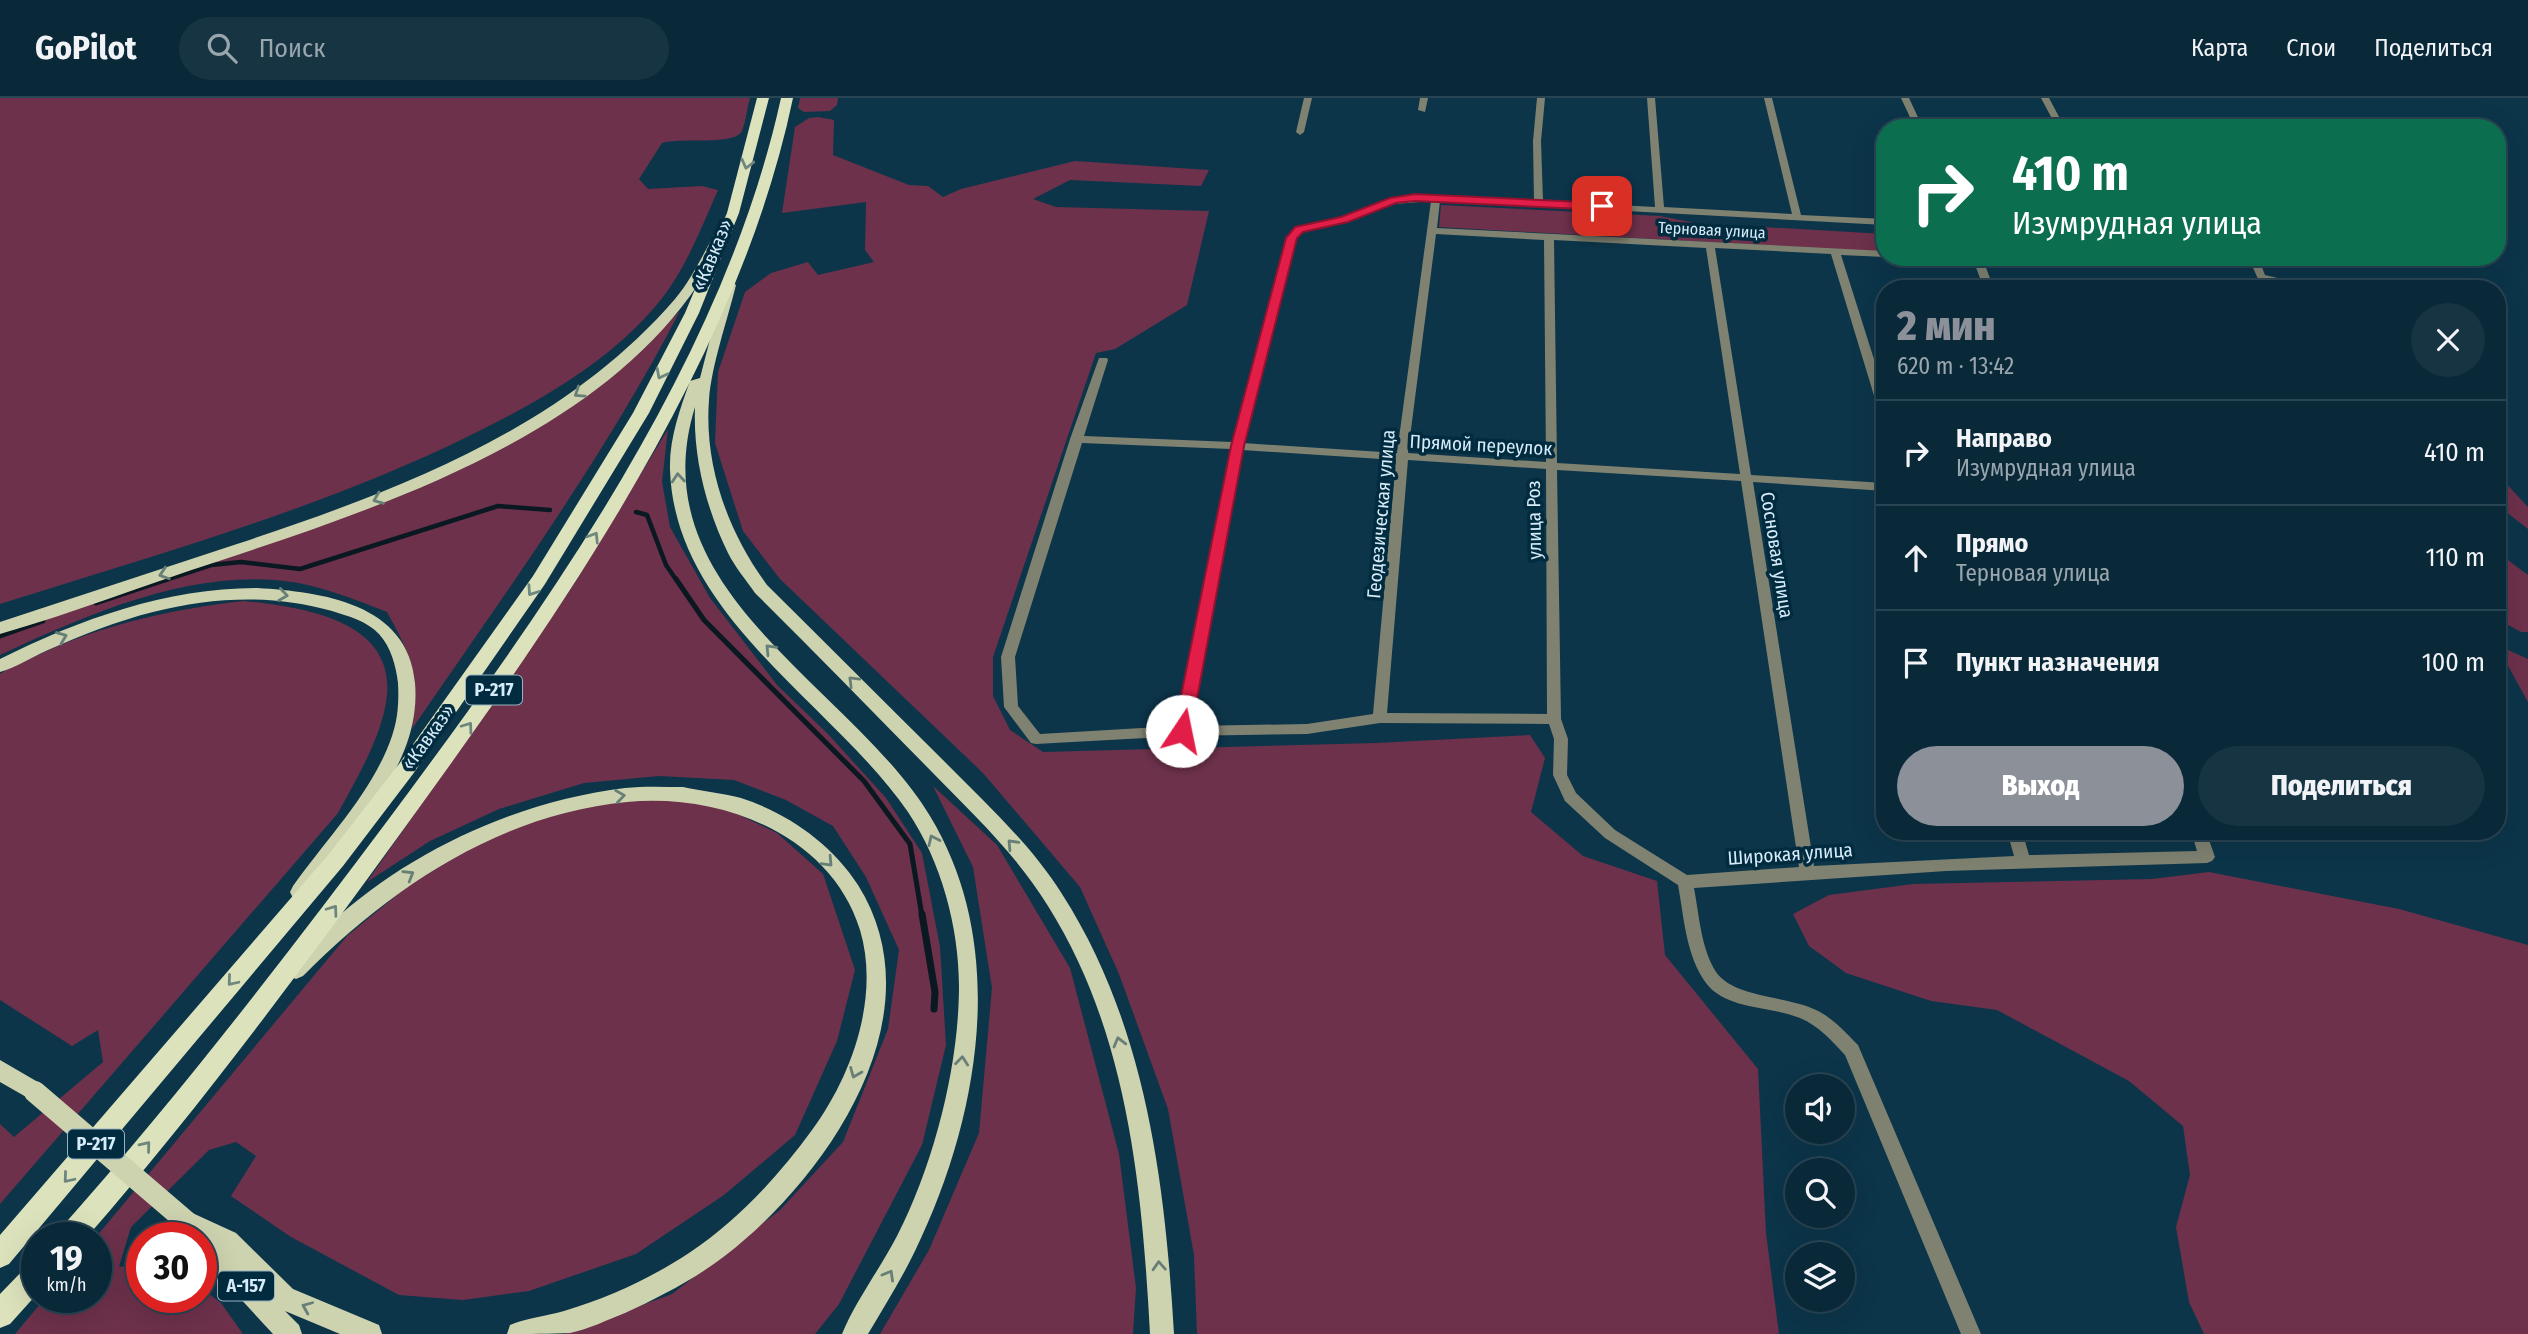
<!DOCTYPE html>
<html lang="ru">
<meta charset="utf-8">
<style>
:root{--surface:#092838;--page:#173443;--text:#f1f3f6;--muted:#99a6ae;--line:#294453;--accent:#8c9099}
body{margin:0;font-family:"Fira Sans Condensed",sans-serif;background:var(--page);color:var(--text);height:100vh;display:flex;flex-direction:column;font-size:26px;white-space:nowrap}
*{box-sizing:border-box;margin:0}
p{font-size:23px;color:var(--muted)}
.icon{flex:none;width:38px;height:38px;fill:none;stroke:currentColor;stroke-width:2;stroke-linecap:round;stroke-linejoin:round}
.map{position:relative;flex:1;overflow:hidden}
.side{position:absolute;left:1876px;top:182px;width:630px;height:560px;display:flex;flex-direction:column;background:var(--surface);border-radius:28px;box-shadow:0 7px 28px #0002,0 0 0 2px var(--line)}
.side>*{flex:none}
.banner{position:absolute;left:1876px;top:21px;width:630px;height:147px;border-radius:28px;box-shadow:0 7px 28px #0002,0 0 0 2px var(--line);background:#0b6e4f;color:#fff;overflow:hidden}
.buttons{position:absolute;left:1785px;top:976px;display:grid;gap:14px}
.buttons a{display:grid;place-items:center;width:70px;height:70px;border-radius:50%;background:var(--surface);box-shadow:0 7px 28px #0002,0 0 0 2px var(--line);font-size:35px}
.speed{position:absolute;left:21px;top:1124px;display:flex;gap:14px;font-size:35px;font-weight:700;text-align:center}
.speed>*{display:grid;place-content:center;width:91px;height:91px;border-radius:50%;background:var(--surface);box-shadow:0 7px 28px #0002,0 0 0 2px var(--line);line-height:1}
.speed small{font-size:18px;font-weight:400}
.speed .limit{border:10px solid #d22;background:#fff;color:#111}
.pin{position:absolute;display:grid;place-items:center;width:60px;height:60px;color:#fff;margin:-30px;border-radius:14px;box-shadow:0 4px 10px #0006}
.me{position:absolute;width:77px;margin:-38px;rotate:11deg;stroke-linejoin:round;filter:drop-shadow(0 0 5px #0008)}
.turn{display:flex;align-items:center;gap:24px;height:147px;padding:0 21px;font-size:32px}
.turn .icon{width:91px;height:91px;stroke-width:2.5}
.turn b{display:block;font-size:49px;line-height:60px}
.round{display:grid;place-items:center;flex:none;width:74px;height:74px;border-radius:37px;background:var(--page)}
.overview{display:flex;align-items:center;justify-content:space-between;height:119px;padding:0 21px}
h1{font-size:42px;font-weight:800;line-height:52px;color:var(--accent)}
.action{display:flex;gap:14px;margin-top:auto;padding:14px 21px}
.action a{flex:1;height:80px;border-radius:42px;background:var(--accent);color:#fff;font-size:28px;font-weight:800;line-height:80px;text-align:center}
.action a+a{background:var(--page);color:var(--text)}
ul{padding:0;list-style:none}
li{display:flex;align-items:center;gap:21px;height:105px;padding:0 21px;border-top:2px solid var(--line)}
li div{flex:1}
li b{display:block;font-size:26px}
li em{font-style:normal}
header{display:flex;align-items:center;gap:42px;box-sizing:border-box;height:98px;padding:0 35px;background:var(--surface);border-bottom:2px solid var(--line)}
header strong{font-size:33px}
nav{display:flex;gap:38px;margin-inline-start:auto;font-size:24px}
.search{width:490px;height:63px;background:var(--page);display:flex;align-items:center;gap:18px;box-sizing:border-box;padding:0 24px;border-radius:38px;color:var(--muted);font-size:26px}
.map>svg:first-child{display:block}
.green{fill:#6d314b}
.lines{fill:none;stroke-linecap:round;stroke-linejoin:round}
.stream-far2{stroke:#091821;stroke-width:4.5}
.stream-far1{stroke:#091821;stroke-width:5}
.stream{stroke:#091821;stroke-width:7}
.minor{fill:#7f8271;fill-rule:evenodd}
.primary{fill:#cdd3af;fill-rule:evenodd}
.trunk{fill:#dce3bc;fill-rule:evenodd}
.primary-bridge{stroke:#cdd3af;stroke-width:22}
.oneway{stroke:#6e877e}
.oneway2{stroke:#677f77}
.route{fill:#e11d48;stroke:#92132f;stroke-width:2}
.labels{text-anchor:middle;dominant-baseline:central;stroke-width:7;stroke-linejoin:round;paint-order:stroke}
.far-street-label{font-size:16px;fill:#d7ecf9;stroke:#012b3f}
.shield{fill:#012b3f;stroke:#97b2c1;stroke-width:2}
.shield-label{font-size:18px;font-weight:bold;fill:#d7ecf9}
.street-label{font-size:19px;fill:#d7ecf9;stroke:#012b3f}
</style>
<header>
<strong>GoPilot</strong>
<div class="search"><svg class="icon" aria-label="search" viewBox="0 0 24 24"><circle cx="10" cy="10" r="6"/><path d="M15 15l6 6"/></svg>Поиск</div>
<nav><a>Карта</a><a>Слои</a><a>Поделиться</a></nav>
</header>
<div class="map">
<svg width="2528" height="1236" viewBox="0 0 2528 1236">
<rect width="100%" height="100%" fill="#0c354a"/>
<path class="green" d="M0 0H750C747 10 746 23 742 33 735 48 680 39 662 45L639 81 648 91 702 88 718 92C701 130 686 171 659 204 610 264 538 304 469 338 320 411 159 456 0 506Z
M800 0H838L837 7 830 13 804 14 798 10Z
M818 19 834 22 833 57 909 87 928 88 943 99 961 91 1075 63 1209 72 1201 88 1070 82 1033 101 1056 109 1209 113 1187 207 1115 251 1096 255 993 559V598L1010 632 1043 654 1376 645 1530 637 1545 660 1531 714 1583 758 1657 783 1665 857 1758 971 1766 1135 1779 1236H1197L1194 1157 1168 1011 1119 876 1080 789 983 675 780 481 743 433 715 345 718 274 745 194 771 175 808 164 818 177 874 164 865 152 866 104 782 115 795 29 809 20Z
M1441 107 1660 118 1695 125 1885 136V154L1439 129Z
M2019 159H2223L2238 160 2241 166 2207 170 2025 168Z
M680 213C605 358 504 497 412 631 420 577 413 562 387 514 351 500 315 485 275 482 180 475 84 518 0 557V534L466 368 621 270Z
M668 331 662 384 670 429 710 500 777 587 828 636 886 700 922 755 940 849 946 947 922 1047 839 1206 815 1236H564L672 1196 780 1112 843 1044 888 931 899 852 866 779 833 728 786 702 734 682 659 678 584 685 499 711 430 743 367 784 572 489Z
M2497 371 2502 381 2528 409V431L2497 407Z
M2497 454 2528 477V534H2521L2497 521Z
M244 503C300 509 394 521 387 597 383 637 357 680 338 715L0 1106V1026L14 1039 103 964 98 932 72 948 0 902V576C11 568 26 563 38 557 104 526 173 511 244 503Z
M2497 547 2528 561V604L2497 548Z
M933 688 997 747 1070 870 1119 1056 1136 1190 1133 1236H880L929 1152 979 1035 992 890 973 769Z
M646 700 719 707 777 735 823 776 855 872 837 943 795 1037 724 1097 636 1156 529 1193 463 1202 399 1197 291 1139 231 1098 256 1058 236 1044 209 1052 131 1129 119 1169 142 1165V1199H201V1190L221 1205 243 1236H15L46 1199H96V1139L347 838 409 787 494 736 568 711Z
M2209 774 2399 811 2528 847V1236H2204L2189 1204 2176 1129 2190 1077 2183 1028 2129 983 1997 912 1931 903 1846 875 1809 848 1793 816 1829 797 1913 786 2152 781Z"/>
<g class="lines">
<path class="stream-far2" d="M636 414 647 417 666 467 677 483
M162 483 211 467 241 464 300 471 498 408 550 412"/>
<path class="stream-far1" d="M676 481 704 522 864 683 910 746 922 818
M96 505 168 481
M0 538 43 523"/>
<path class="stream" d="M922 816 935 894 934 911"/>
<path class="minor" d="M1304 0H1312L1304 34 1300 37 1296 34Z
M1420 0H1428L1425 14 1418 12Z
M1537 0H1545L1541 43 1543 103 1655 109 1647 0H1655L1664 109 1792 116 1764 0H1772L1801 117 1885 121V127L1440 103 1437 130 1885 153V159L1841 157 1885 296V317L1879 314 1831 156 1715 150 1751 377 1885 385V393L1753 384 1814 768 2014 758 2007 733H2022L2029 757 2197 753 2191 733H2206L2215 759 2212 763 2207 765 1946 773 1694 790C1699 816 1701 851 1716 874 1734 900 1788 898 1816 912 1833 920 1845 934 1858 947L1981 1236H1961L1845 957C1832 943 1819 928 1800 920 1771 908 1726 912 1706 885 1686 858 1684 819 1678 787L1605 740 1565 703 1553 677 1554 641 1549 626 1380 625 1307 636 1182 638 1036 646 1031 645 1004 609 1001 559 1070 341 1099 260H1107L1108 262 1084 338 1232 344 1288 138 1296 129 1342 120 1394 100 1436 97 1534 103 1533 43ZM1431 103 1397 355 1243 345 1296 141 1302 133 1347 124 1395 106ZM1436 136 1544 142 1546 364 1408 355ZM1554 142 1706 150 1740 376 1557 365ZM1082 345 1231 351 1176 628 1040 636 1018 608 1015 559ZM1242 352 1396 362 1373 616 1307 626 1190 628ZM1408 362 1546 371 1547 616 1387 615ZM1557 372 1741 383 1799 769 1687 777 1615 732 1576 695 1567 677 1568 641 1561 621Z
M1901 0H1909L1923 30H1915Z
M2041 0H2049L2065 30H2057Z
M1935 159H1982L1994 191H1984L1974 164 1940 162Z
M2244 159H2258L2265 177 2286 182 2281 185 2258 181 2250 163Z"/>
<path class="primary" d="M727 121 733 124C719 149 707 175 690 198 585 342 379 410 216 464 145 487 73 515 0 536V524C79 498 158 472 237 446 396 393 562 332 675 201 694 178 706 150 721 124Z
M730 183 736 187C728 220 711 269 709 302 704 368 728 434 767 487 826 545 884 604 943 662 985 705 1030 745 1062 796 1146 927 1165 1084 1174 1236H1150C1142 1089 1128 935 1048 808 1016 756 972 715 930 672 872 613 814 553 755 495 746 482 735 469 728 455 706 410 693 359 695 309 638 494 849 585 930 718 1010 850 979 1021 915 1153 901 1182 884 1209 868 1236H842C856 1202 880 1171 897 1138 934 1066 959 968 959 888 959 829 941 763 908 714 832 604 675 519 670 372 669 341 680 311 690 283L700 280 724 187Z
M257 490C322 494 408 505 415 585 417 608 413 631 404 653 382 707 340 752 307 800L300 802 293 800 290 794 293 788C327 740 373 694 392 638 398 621 399 603 398 585 396 568 391 549 379 536 367 523 348 518 332 513 272 496 213 499 153 514 117 523 82 537 48 552 32 559 17 569 0 574V561C80 521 167 490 257 490Z
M683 689C702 693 722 695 741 700 787 715 831 745 858 787 939 916 829 1077 726 1157 695 1181 660 1199 625 1215 607 1222 589 1231 570 1235 551 1236 527 1236 507 1236L510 1227C527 1220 547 1218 564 1213 608 1200 651 1180 689 1155 737 1123 778 1079 812 1032 852 978 880 899 860 832 830 735 719 695 627 704 500 716 390 790 303 878L296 881 289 878 286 872C294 855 315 839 330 826 409 753 518 703 625 690 644 688 664 689 683 689Z
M0 962 43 987 46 994 43 1001 35 1004 0 984Z
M188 1113 236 1135 293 1191 379 1227 382 1236H340L285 1213 299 1227 302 1236H273L201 1158V1139C190 1139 181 1137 176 1125L180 1117Z"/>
<path class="trunk" d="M757 0H769L739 115 699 215 649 315 545 486 413 676 343 768 9 1166 0 1170V1137L329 756 399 666 533 478 633 315 685 215 727 115Z
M781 0H793C738 264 559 517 403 732 302 871 200 1009 87 1139H57L61 1130C177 1000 283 862 388 722 547 508 723 264 781 0Z
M37 1163V1196L10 1226 0 1230V1196L28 1167Z"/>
<path class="primary-bridge" d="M35 994 188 1125"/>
</g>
<defs><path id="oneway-chevron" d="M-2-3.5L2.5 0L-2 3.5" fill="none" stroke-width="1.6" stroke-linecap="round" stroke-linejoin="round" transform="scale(1.75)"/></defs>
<g class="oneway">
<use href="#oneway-chevron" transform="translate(747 66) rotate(104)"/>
<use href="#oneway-chevron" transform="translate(661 276) rotate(117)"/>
<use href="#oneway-chevron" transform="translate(594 439) rotate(-58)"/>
<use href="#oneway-chevron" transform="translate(532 493) rotate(124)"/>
<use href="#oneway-chevron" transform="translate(468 629) rotate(-54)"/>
<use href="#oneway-chevron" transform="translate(333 812) rotate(-54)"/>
<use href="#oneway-chevron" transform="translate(232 883) rotate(130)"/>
<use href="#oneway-chevron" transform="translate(146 1048) rotate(-51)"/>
<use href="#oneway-chevron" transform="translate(68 1080) rotate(130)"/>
</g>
<g class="oneway2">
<use href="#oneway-chevron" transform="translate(579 295) rotate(146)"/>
<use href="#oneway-chevron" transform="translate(678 380) rotate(-95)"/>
<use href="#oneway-chevron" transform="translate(378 401) rotate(158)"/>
<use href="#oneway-chevron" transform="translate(164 476) rotate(162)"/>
<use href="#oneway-chevron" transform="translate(283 497) rotate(8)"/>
<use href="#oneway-chevron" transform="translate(62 539) rotate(-21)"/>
<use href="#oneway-chevron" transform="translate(770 551) rotate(-134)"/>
<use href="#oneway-chevron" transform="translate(853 583) rotate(-135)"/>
<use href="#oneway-chevron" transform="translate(620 698) rotate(-8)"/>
<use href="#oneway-chevron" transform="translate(933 742) rotate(-115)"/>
<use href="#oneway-chevron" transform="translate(1012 746) rotate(-133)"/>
<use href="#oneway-chevron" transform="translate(828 764) rotate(47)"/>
<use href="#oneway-chevron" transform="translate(409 777) rotate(-31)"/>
<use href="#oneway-chevron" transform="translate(1119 944) rotate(-105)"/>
<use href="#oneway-chevron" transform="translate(962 963) rotate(-84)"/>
<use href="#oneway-chevron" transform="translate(855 975) rotate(112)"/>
<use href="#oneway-chevron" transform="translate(1159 1168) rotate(-93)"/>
<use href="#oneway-chevron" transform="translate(889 1177) rotate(-60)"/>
<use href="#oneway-chevron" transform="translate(307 1209) rotate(-157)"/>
</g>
<path class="route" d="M1415 96 1602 105 1607 108 1602 112 1415 103 1396 105 1348 124 1303 134 1297 140 1244 348 1191 633 1188 637H1177L1174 633 1231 348 1286 140 1295 129 1341 119 1390 100Z"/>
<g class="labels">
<g class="far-street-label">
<text transform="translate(1712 132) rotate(3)">Терновая улица</text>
</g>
<g class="shield">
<rect x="466" y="577.5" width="56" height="29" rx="5"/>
<rect x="68" y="1031.5" width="56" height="29" rx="5"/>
<rect x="218" y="1173.5" width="56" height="29" rx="5"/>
</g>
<g class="shield-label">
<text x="494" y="592">Р-217</text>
<text x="96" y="1046">Р-217</text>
<text x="246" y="1188">А-157</text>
</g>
<g class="street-label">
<text transform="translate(712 157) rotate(-67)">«Кавказ»</text>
<text transform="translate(1481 347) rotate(3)">Прямой переулок</text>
<text transform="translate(1381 416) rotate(-85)">Геодезическая улица</text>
<text transform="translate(1534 422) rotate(-91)">улица Роз</text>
<text transform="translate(1777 457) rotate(81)">Сосновая улица</text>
<text transform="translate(428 639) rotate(-54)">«Кавказ»</text>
<text transform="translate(1790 756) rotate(-4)">Широкая улица</text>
</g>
</g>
</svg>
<div class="buttons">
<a><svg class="icon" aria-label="sound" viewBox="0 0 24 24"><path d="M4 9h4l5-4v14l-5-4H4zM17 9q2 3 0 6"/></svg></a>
<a><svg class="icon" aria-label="search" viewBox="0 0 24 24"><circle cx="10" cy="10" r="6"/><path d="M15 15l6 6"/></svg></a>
<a><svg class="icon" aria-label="layers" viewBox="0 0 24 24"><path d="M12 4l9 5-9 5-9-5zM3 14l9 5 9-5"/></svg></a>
</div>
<div class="speed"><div>19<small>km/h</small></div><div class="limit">30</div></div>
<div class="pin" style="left:1602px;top:108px;background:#d93025"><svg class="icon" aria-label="arrive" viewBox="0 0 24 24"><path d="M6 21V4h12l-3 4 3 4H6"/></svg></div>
<svg class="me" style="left:1182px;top:633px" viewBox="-20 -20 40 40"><circle r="19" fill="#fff"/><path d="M0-13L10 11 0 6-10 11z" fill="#e11d48"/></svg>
<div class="banner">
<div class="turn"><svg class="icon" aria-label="right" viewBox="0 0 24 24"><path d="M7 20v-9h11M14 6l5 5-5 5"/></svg><div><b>410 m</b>Изумрудная улица</div></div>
</div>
<section class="side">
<div class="overview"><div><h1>2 мин</h1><p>620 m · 13:42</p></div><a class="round"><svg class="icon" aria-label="close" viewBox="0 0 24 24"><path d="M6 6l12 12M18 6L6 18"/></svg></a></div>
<ul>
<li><svg class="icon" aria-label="right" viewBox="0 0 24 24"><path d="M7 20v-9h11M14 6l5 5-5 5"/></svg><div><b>Направо</b><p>Изумрудная улица</p></div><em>410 m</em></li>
<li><svg class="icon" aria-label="ahead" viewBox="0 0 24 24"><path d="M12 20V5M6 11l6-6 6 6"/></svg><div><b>Прямо</b><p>Терновая улица</p></div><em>110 m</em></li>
<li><svg class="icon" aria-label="arrive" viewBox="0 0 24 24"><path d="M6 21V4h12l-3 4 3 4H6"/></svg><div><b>Пункт назначения</b></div><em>100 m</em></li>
</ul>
<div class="action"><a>Выход</a><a>Поделиться</a></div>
</section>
</div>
